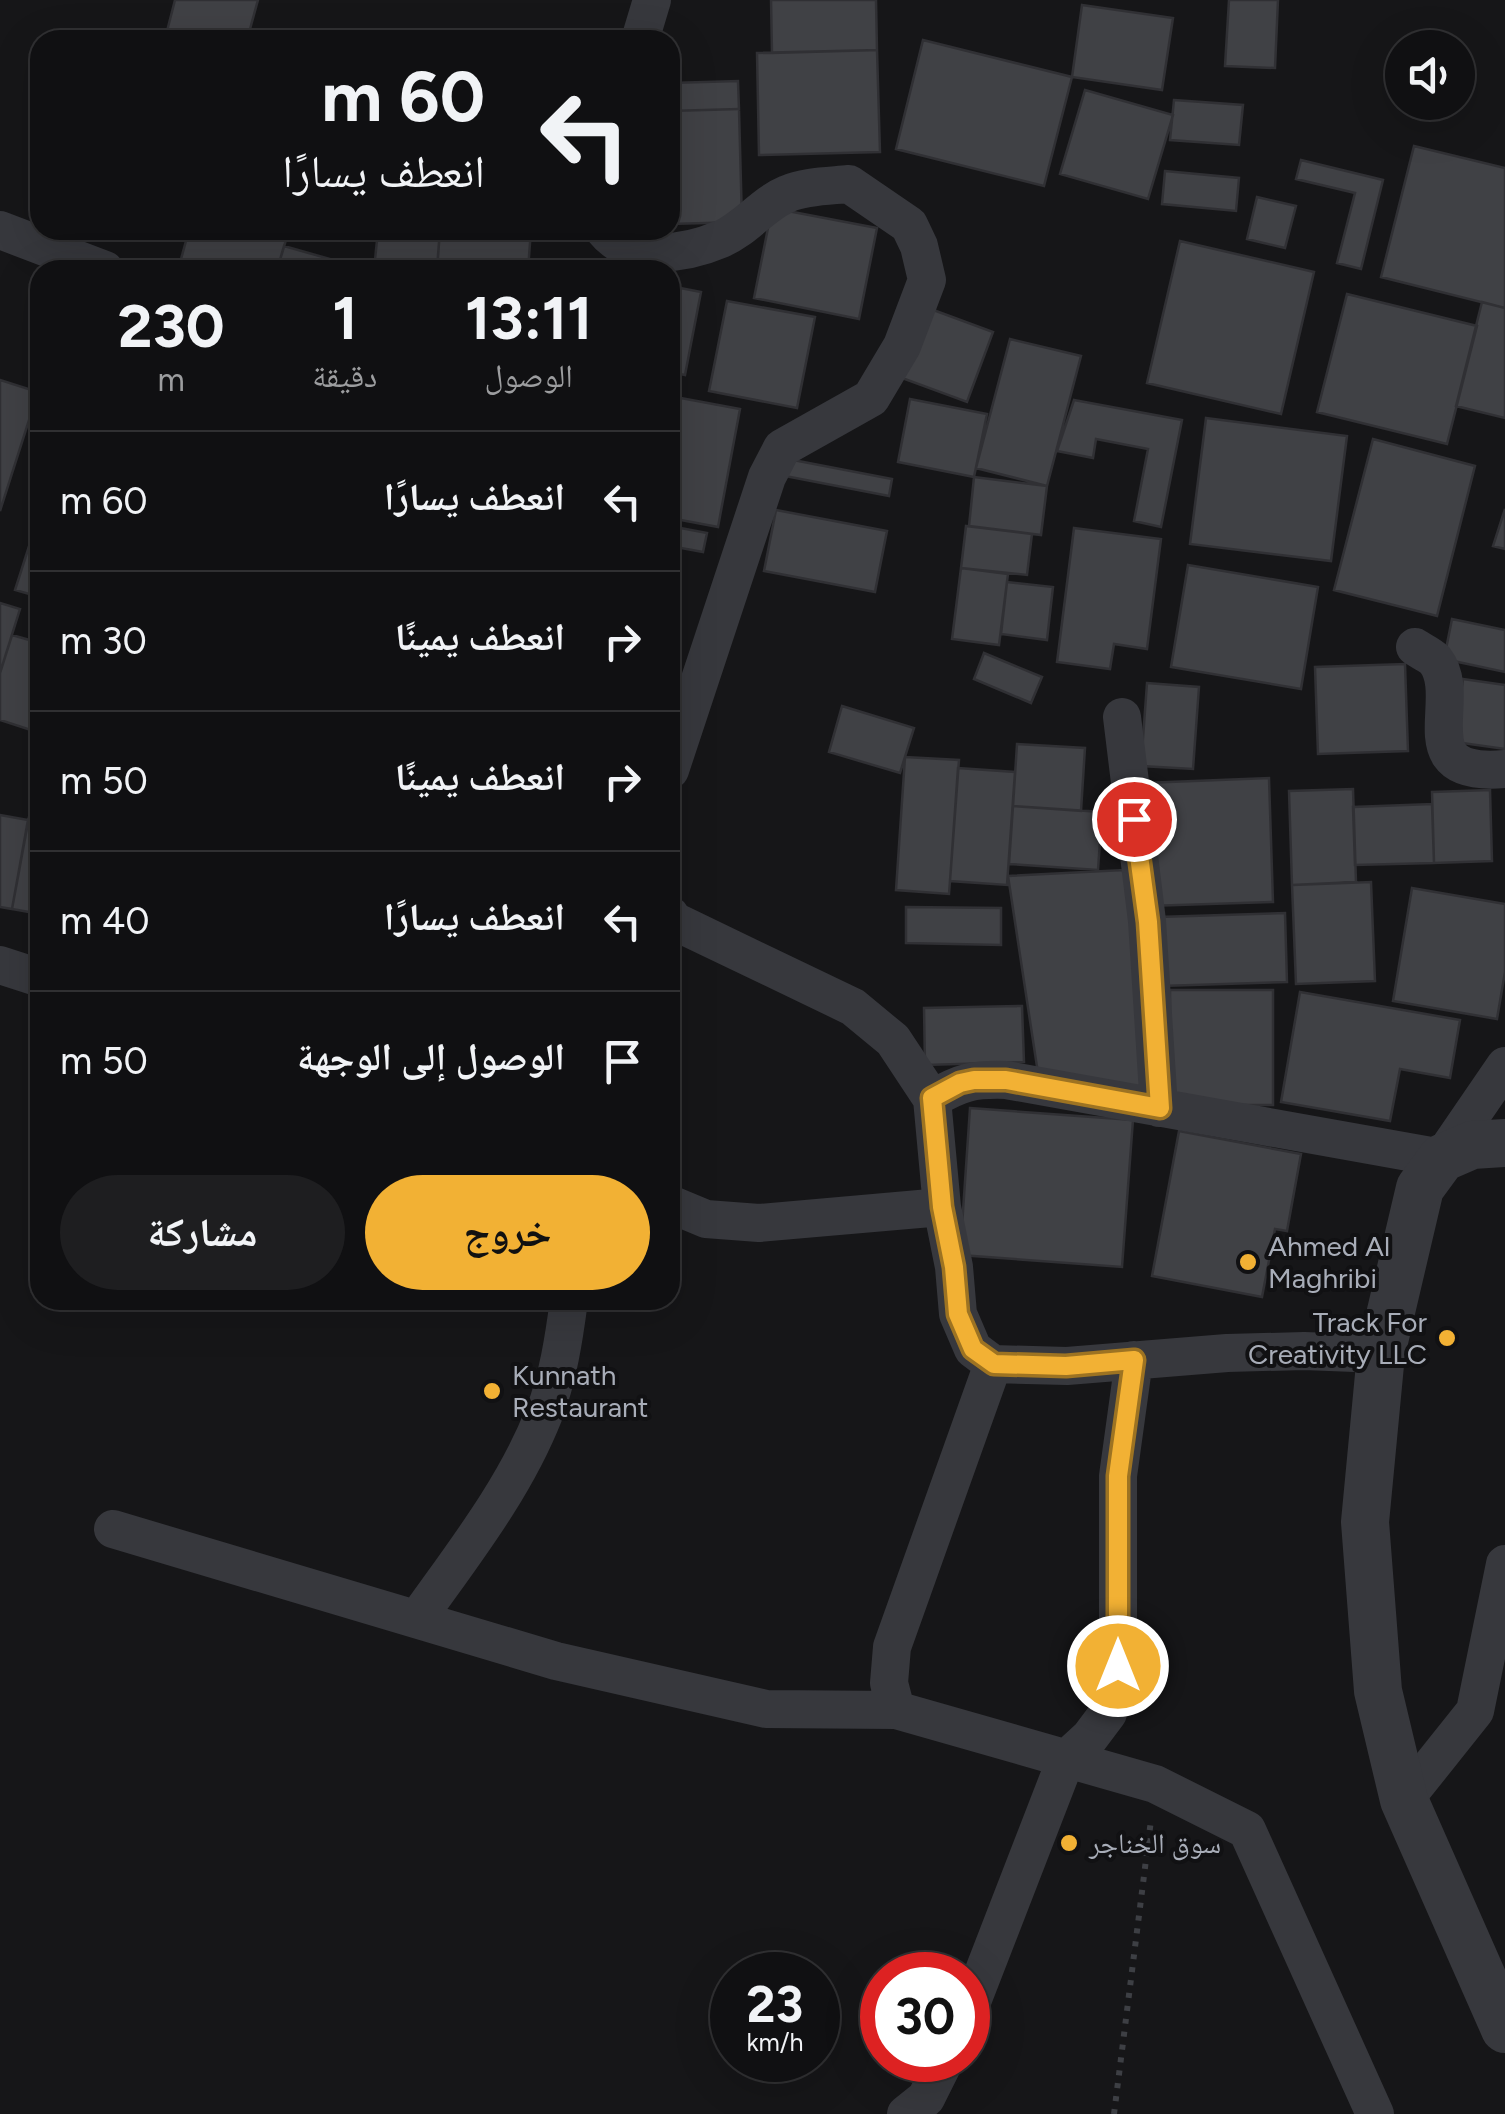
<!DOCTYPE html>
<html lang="ar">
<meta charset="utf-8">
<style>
:root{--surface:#101012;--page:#1e1e20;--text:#f1f3f6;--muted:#9c9d9f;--line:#303032;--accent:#f2b134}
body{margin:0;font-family:Figtree,"Noto Naskh Arabic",sans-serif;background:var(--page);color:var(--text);direction:rtl;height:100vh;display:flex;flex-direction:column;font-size:38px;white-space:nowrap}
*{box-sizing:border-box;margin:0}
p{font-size:32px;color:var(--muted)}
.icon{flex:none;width:55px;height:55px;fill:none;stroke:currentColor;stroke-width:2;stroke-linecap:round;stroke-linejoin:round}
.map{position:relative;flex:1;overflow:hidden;direction:ltr}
.sheet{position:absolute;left:30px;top:260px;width:650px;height:1050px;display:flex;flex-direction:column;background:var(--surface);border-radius:30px;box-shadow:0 10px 40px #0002,0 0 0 2px var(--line);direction:rtl}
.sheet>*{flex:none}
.guide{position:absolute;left:30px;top:30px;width:650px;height:210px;border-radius:30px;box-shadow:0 10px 40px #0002,0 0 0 2px var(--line);direction:rtl;background:#101012;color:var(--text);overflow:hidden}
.controls{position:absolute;left:1385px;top:30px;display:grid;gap:20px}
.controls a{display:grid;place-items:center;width:90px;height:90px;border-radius:50%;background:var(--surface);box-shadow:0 10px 40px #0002,0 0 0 2px var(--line);font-size:50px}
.speed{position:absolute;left:710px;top:1952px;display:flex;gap:20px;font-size:50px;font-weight:700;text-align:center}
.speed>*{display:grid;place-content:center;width:130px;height:130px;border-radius:50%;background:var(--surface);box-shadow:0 10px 40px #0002,0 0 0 2px var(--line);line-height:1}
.speed small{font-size:25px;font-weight:400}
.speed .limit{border:15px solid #d22;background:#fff;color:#111}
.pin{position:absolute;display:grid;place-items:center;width:85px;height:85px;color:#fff;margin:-42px;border:5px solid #fff;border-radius:50%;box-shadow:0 2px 10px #0007}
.me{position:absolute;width:110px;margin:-55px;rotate:0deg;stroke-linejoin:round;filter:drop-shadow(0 0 8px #0008)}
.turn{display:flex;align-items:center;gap:35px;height:210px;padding:0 30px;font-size:45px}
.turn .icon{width:130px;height:130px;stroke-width:2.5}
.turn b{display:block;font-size:70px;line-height:85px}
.eta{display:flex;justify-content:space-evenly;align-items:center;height:170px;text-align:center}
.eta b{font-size:60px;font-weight:700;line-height:70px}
.button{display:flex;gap:20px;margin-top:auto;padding:20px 30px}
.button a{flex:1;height:115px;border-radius:60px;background:var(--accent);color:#111;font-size:40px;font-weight:700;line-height:115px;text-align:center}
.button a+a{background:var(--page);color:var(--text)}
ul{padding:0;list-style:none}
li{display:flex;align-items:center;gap:30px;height:140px;padding:0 30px;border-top:2px solid var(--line)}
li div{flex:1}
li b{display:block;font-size:38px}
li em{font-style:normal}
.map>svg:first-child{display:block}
.building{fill:#404145;stroke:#303034;stroke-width:2.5}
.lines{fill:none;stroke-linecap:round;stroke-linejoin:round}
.path{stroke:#3d3f44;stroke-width:6;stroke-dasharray:5 8;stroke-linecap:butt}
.minor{stroke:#37383d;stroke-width:38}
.tertiary{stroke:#37383d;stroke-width:48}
.route-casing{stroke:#9d7322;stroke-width:25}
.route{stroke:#f2b134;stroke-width:18}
.poi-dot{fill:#f2b134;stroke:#111113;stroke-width:4}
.labels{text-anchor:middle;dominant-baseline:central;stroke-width:8;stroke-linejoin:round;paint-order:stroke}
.poi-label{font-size:28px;fill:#a8adb8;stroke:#111113;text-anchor:start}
</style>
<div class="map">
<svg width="1505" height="2114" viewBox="0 0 1505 2114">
<rect width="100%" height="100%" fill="#161618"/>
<path class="building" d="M175 0H258L247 40H200L167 31Z
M771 0H876L877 50 772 53Z
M1229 0H1278L1275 68 1225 66Z
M1082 5 1173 18 1162 90 1072 77Z
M923 40 1072 77 1044 186 896 149Z
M877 50 880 152 759 155 757 53Z
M738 81 739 109 670 111V83Z
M1085 90 1173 115 1148 199 1060 174Z
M1174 100 1243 105 1239 145 1170 140Z
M739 109 742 222 670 224V111Z
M1414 146 1505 168V308L1381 277Z
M1301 160 1383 180 1361 269 1337 263 1355 193 1296 179Z
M1165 171 1239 178 1236 211 1162 204Z
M1257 197 1296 206 1285 248 1247 239Z
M772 208 877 228 859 319 754 298Z
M189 230H289L277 270H178Z
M378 230H440L437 270H374Z
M440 230H531L528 270 437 268Z
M1180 241 1314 272 1281 414 1147 383Z
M284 246 365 269V270H277Z
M670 286 701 292 685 375 670 372Z
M1347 294 1477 326 1447 444 1317 412Z
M727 301 815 317 797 408 709 391Z
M1482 302 1505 308V418L1456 406Z
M928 308 993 332 967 402 902 378Z
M1010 339 1081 356 1047 486 976 468Z
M0 380 38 392 0 511Z
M670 396 740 409 718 527 670 518Z
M910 399 987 414 974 477 898 462Z
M1074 400 1182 420 1161 527 1134 521 1148 449 1096 439 1093 458 1057 451Z
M1206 418 1347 436 1331 561 1190 544Z
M1373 439 1475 466 1437 616 1334 590Z
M788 459 892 479 889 496 785 476Z
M974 477 1047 486 1041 535 969 526Z
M1505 509V549L1493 546Z
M776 510 887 531 875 592 764 571Z
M39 515H40V597L15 590Z
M670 526 707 533 703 552 670 546Z
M966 526 1032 534 1027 575 961 568Z
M1074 528 1161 539 1147 649 1114 644 1110 669 1057 662Z
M1188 565 1318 587 1301 689 1171 667Z
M961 568 1008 574 999 645 952 639Z
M1007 582 1053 587 1047 640 1001 634Z
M0 603 20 609 0 673Z
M1452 619 1505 630V672L1444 659Z
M12 635 40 643V733L0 720V673Z
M984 653 1042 677 1031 703 974 679Z
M1405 664 1408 751 1318 754 1315 667Z
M1463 679 1505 685V749L1455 742Z
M1147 683 1199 687 1193 769 1141 766Z
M842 706 914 728 900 773 829 752Z
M1017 744 1085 748 1081 811 1013 806Z
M905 757 959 760 949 894 896 890Z
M958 768 1015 772 1007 885 950 881Z
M1269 778 1273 902 1148 906 1144 783Z
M1353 789 1356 882 1292 885 1289 791Z
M34 790 40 791V914L12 909Z
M1490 790 1492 861 1434 863 1432 792Z
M1432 804 1434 863 1355 865 1353 807Z
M1013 806 1102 812 1098 870 1009 864Z
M0 815 28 820 12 909 0 907Z
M1124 870 1152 1097 1039 1080 1008 876Z
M1371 882 1375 981 1296 984 1292 885Z
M1412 888 1505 904V972L1497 1019 1393 1001Z
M906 907 1001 908V945L906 943Z
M1285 913 1287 982 1161 986 1158 917Z
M1170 990H1273V1105H1170Z
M1300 992 1460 1020 1450 1078 1400 1069 1390 1121 1281 1102Z
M1022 1006 1024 1062 925 1065 924 1008Z
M970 1108 1133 1120 1122 1267 960 1255Z
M1179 1131 1301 1154 1287 1231 1275 1229 1262 1297 1152 1276Z"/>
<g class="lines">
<path class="path" d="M1114 2114 1151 1820"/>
<path class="minor" d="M640 40 652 0
M0 230 105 270
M604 230C630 263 686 254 721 239 745 229 763 204 787 194 805 186 830 186 849 184L909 225 919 246 927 280 902 346 871 398 782 448 767 477 670 770
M1415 647C1421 651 1430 655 1435 660 1466 699 1404 778 1505 769
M1122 717 1147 921 1159 1108
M670 915 674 921 853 1007 893 1040 932 1099 942 1207 954 1267 958 1314 973 1349 993 1364 1067 1366 1227 1353 1304 1351 1381 1354
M0 965 40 978
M932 1099C961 1082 973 1079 1006 1080L1442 1158 1505 1066
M670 1204 706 1219 759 1223 942 1207
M993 1364 892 1647 889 1683 896 1710 1155 1784 1247 1830 1375 2114
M113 1529 556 1661 766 1709 896 1710
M417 1619C463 1554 514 1490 544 1414 558 1378 564 1338 569 1300
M1404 1800 1475 1711 1505 1564
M968 2012 1066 1759 1090 1737 1108 1713 1118 1665V1476L1134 1360
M906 2114 926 2098 945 2060"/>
<path class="tertiary" d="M1505 1143 1472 1145 1442 1158 1420 1188 1381 1354 1365 1522 1378 1691 1404 1800 1505 2029"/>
</g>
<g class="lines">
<g class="route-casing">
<path id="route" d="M1118 1666V1476L1134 1360 1066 1366 994 1364 973 1349 958 1314 954 1267 942 1207 932 1098 960 1083 974 1080H1006L1160 1108 1148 922 1134 819"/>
</g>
<use href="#route" class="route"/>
</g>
<g class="poi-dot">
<circle cx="1248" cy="1262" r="10"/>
<circle cx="1447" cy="1338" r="10"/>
<circle cx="492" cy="1391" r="10"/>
<circle cx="1069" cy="1843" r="10"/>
</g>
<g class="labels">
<g class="poi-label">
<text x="1268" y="1246">Ahmed Al<tspan x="1268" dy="32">Maghribi</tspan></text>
<text x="1427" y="1322" text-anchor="end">Track For<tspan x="1427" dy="32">Creativity LLC</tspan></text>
<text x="512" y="1375">Kunnath<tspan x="512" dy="32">Restaurant</tspan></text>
<text x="1089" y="1843">سوق الخناجر</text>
</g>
</g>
</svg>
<div class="controls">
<a><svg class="icon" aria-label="sound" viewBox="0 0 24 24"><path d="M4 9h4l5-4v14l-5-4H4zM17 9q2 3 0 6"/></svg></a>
</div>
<div class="speed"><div>23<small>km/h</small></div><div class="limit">30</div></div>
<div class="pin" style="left:1134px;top:819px;background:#d93025"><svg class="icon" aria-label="arrive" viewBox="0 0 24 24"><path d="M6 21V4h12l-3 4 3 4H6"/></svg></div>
<svg class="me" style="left:1118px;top:1666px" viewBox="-20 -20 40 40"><circle r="17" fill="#f2b134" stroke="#fff" stroke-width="3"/><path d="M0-11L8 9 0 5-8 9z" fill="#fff"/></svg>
<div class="guide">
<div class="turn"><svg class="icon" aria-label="left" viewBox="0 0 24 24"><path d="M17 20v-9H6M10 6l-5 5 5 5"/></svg><div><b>60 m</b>انعطف يسارًا</div></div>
</div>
<section class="sheet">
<div class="eta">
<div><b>13:11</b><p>الوصول</p></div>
<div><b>1</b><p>دقيقة</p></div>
<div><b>230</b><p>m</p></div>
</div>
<ul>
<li><svg class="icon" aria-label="left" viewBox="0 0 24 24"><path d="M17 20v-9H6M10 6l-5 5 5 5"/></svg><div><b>انعطف يسارًا</b></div><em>60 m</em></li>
<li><svg class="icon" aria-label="right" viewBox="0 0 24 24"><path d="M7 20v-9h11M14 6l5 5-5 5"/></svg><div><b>انعطف يمينًا</b></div><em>30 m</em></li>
<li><svg class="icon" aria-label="right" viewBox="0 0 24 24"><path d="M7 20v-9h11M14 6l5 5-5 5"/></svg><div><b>انعطف يمينًا</b></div><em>50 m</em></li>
<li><svg class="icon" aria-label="left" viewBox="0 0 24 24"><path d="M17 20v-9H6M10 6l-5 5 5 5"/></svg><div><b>انعطف يسارًا</b></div><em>40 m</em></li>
<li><svg class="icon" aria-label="arrive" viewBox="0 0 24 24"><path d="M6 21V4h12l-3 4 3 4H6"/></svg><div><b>الوصول إلى الوجهة</b></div><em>50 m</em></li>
</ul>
<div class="button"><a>خروج</a><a>مشاركة</a></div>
</section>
</div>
